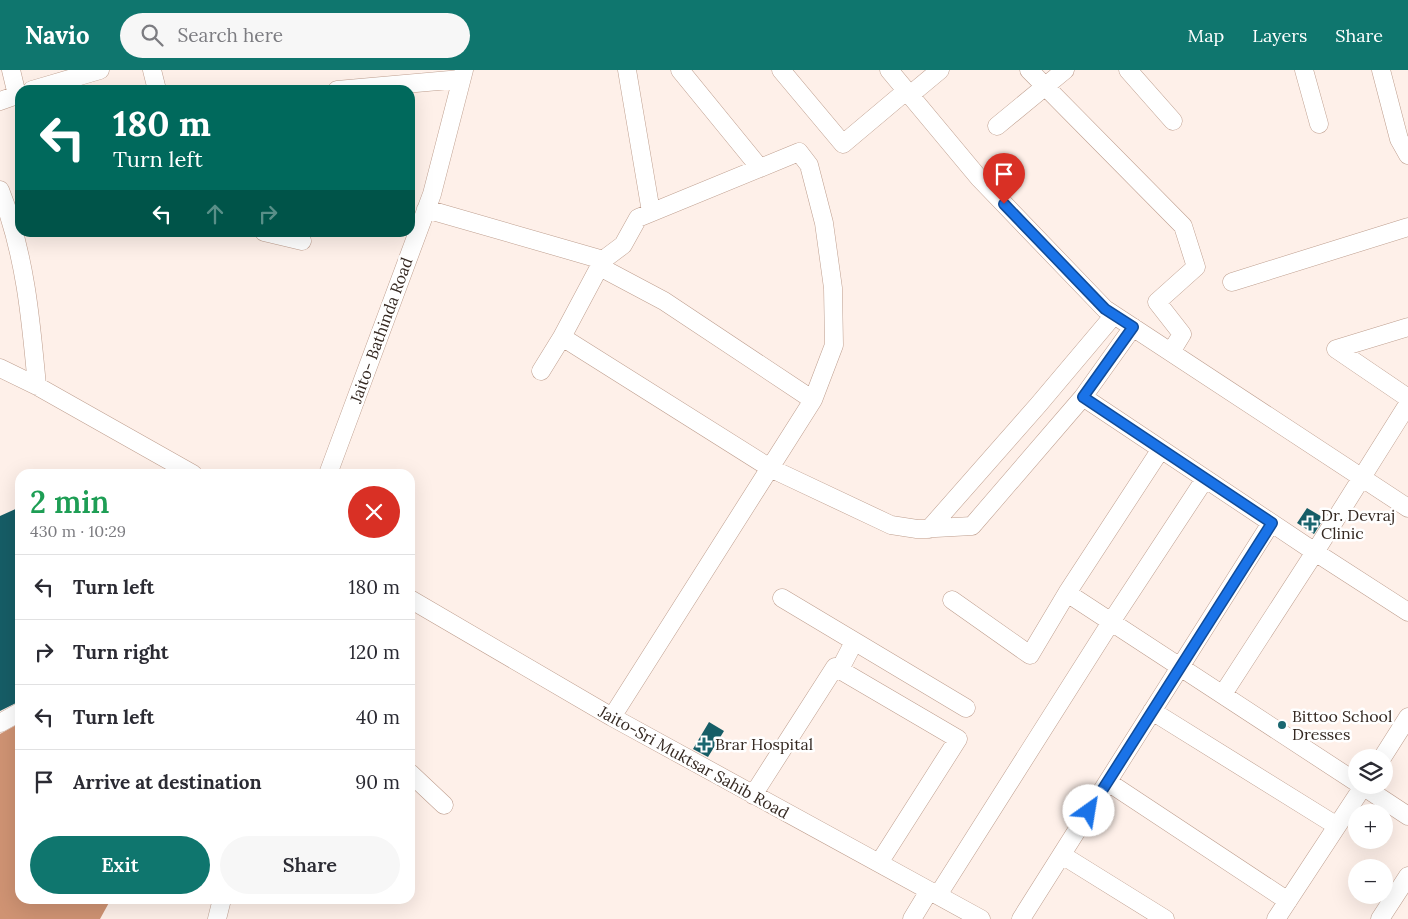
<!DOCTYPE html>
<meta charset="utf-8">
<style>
:root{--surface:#fff;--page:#f7f7f7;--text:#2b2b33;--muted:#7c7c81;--line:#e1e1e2;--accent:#0f766e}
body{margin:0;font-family:Lora,serif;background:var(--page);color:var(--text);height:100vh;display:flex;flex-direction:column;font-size:19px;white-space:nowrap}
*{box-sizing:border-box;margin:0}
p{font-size:16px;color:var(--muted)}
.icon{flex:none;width:28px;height:28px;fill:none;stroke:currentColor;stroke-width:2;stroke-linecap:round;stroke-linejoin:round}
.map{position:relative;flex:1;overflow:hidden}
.drawer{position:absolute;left:15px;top:399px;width:400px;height:435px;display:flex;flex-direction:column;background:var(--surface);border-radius:15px;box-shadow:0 5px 20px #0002}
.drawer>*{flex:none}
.banner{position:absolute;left:15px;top:15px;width:400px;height:152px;border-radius:15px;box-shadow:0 5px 20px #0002;background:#00695c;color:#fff;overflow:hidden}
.buttons{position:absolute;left:1348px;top:679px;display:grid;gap:10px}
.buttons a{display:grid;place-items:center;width:45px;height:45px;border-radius:50%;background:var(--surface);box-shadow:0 5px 20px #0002;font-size:25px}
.pin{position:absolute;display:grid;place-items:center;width:42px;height:42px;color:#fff;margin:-51px -21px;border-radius:50% 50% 50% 0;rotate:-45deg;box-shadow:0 0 5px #0007}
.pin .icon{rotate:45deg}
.me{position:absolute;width:55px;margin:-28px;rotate:32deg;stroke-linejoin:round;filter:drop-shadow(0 0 4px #0008)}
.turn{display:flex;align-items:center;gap:18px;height:105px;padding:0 15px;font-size:22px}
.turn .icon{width:65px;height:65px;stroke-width:2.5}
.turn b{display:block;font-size:35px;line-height:42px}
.lanes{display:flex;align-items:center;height:48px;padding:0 15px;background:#0003;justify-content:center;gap:25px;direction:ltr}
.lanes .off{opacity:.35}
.round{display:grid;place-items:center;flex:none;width:52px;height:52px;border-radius:26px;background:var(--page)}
.summary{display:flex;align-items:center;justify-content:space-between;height:85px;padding:0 15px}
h1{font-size:30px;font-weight:600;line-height:38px;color:#1e9e55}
.button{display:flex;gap:10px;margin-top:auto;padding:10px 15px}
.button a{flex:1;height:58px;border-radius:30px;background:var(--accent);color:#fff;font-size:20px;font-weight:600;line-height:58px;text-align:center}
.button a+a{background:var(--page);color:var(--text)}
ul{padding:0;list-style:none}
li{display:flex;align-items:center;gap:15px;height:65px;padding:0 15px;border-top:1px solid var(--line)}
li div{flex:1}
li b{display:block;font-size:19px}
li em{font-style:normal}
header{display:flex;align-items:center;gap:30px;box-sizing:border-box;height:70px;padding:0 25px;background:var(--accent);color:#fff}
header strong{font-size:24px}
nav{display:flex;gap:28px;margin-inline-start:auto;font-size:18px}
.search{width:350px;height:45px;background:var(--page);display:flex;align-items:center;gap:12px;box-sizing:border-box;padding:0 18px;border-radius:28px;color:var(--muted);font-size:19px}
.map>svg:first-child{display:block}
.water{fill:#cf9373}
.building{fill:#165d66}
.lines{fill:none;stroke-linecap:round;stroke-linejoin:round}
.minor-casing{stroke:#be9e8e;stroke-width:19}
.minor{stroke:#fff;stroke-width:18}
.route-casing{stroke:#114b97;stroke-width:12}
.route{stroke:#1a73e8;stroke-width:9}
.poi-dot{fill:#1b6770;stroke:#fff;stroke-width:2}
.labels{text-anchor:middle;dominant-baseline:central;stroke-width:5;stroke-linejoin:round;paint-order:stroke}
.street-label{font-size:16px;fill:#352922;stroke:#fff}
.poi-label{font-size:16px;fill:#352922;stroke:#fff;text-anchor:start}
</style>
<header>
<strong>Navio</strong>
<div class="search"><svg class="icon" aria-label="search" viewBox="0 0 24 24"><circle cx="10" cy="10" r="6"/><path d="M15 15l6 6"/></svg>Search here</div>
<nav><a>Map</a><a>Layers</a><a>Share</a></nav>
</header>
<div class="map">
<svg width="1408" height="849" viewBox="0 0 1408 849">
<rect width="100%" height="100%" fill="#fef0e9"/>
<path class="water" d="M20 653V829H111L100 849H0V664Z"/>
<path class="building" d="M20 437V631L0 641V446Z
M1307 438 1324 448 1314 464 1297 453Z
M709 652 724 661 708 687 693 679Z"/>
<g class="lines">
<g class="minor-casing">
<path id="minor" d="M152 0 157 20
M627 0 651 142
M680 0 760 98
M781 0 843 74 906 21
M889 0 979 108 1105 239 1408 438
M1029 0 1183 156 1196 197 1157 232 1182 264 1171 282
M1128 0 1173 51
M1304 0 1319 54
M1381 0 1399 69 1408 85
M32 20 100 0
M337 20 461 9
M910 25 940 0
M0 31 17 25 11 0
M997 56 1065 0
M0 120C25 183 31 250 37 316
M426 139 603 190 562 267
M264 162 302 171
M603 190 623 175 638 148 799 82 809 95 824 153 833 218 834 275 813 330
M600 197 664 231 813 330 612 647
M1232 212 1408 157
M1133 257 1083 327 1315 482 1223 624
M1336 279 1408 328
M1336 279 1408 257
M0 298 37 316 193 404
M541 301 562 267 770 398 891 455 917 459 972 456 1083 327
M1408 334 1315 482 1408 542
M328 404 432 124 464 0
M929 459 1039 334 1114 245
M1067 523 1161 379
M782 528 966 638
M410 529 612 647 981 849
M952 530 1030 585 1067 523 1356 712
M840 599 854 572
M1152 641 1337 756
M0 653 20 642
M1382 688 1408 647
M410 703 444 735
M1108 712 1288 831
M1361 715 1408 746
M753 725 835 597 958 669 879 793
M1062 785 1165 849
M938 825 1111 552 1205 409
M217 849 222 829
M912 849 929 821
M1021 849 1271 453
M1276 849 1364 715
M1380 849 1408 806"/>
</g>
<use href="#minor" class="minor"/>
</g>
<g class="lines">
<g class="route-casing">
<path id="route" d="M1004 134 1105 239 1133 257 1083 327 1272 453 1089 741"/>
</g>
<use href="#route" class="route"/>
</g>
<g class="poi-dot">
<path d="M1307.5 446.5h5v5h5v5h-5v5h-5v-5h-5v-5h5z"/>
<circle cx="1282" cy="655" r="5"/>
<path d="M701.5 666.5h5v5h5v5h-5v5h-5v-5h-5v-5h5z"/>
</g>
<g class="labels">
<g class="street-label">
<text transform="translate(381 260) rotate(-70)">Jaito- Bathinda Road</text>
<text transform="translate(694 692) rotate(29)">Jaito-Sri Muktsar Sahib Road</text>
</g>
<g class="poi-label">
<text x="1321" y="445">Dr. Devraj<tspan x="1321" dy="18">Clinic</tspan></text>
<text x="1292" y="646">Bittoo School<tspan x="1292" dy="18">Dresses</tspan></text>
<text x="715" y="674">Brar Hospital</text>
</g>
</g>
</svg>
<div class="buttons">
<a><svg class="icon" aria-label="layers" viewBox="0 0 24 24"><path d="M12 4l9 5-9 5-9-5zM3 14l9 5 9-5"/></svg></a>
<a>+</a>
<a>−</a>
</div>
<div class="pin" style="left:1004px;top:134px;background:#d93025"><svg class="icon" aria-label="arrive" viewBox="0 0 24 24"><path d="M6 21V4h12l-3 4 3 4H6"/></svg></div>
<svg class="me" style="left:1089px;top:741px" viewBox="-20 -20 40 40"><circle r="19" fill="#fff"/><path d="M0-13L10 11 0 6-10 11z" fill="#1a73e8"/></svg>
<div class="banner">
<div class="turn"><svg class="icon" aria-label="left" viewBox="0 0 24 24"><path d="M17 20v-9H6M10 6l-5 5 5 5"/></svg><div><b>180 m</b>Turn left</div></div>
<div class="lanes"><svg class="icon" aria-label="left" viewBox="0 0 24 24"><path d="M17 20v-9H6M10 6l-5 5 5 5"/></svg><svg class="icon off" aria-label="ahead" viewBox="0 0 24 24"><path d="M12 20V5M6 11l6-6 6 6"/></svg><svg class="icon off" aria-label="right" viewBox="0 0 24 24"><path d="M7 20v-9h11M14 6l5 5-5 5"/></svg></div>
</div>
<section class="drawer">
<div class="summary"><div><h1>2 min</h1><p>430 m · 10:29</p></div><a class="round" style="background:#d93025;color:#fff"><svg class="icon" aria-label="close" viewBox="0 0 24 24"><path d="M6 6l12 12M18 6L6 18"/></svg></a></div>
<ul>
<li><svg class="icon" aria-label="left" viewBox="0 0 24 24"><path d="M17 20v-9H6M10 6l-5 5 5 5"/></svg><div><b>Turn left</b></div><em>180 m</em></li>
<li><svg class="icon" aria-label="right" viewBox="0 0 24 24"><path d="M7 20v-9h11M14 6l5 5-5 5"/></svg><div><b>Turn right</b></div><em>120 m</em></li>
<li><svg class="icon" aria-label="left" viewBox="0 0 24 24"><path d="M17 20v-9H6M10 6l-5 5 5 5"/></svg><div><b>Turn left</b></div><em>40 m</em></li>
<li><svg class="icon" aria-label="arrive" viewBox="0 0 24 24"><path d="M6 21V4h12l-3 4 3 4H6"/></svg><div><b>Arrive at destination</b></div><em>90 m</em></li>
</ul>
<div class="button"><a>Exit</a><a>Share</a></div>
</section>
</div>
